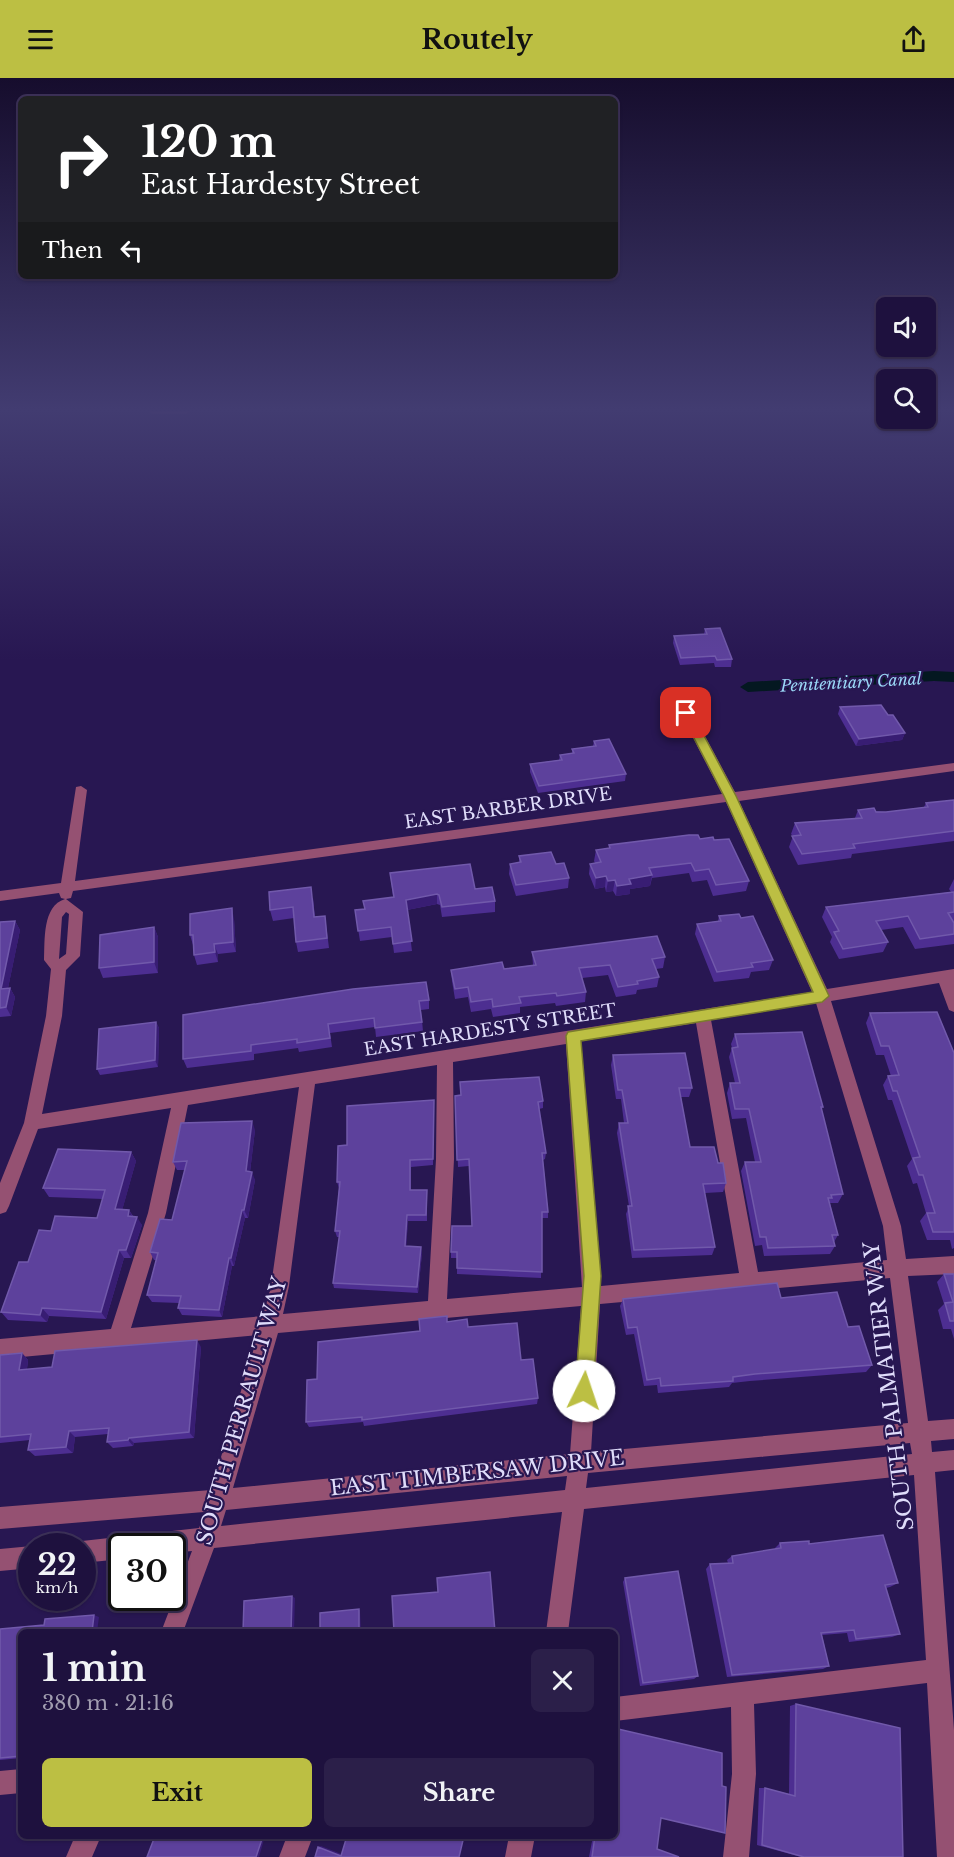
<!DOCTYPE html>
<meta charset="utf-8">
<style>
:root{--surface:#1e113e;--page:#2b1f49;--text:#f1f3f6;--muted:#a19db0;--line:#3c3158;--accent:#bcbf43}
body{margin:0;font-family:"Libre Baskerville",serif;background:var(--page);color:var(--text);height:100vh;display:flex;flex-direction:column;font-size:22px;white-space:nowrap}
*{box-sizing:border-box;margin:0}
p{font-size:20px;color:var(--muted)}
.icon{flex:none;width:33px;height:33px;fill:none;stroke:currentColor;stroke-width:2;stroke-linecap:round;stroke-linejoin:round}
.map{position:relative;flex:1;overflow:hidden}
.drawer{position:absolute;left:18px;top:1551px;width:600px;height:210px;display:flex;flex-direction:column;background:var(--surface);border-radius:9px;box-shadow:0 2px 4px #0004,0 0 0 2px var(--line)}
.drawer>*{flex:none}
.banner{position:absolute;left:18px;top:18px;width:600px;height:183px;border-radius:9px;box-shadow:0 2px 4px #0004,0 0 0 2px var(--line);background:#202124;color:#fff;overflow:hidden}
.buttons{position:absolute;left:876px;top:219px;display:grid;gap:12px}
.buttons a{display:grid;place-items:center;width:60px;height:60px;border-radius:9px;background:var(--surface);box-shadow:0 2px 4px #0004,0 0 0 2px var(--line);font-size:30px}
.speed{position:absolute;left:18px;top:1455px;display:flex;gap:12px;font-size:30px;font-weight:700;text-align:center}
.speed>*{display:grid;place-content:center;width:78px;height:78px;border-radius:50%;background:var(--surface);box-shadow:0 2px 4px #0004,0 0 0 2px var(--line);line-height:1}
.speed small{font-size:15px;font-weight:400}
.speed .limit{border:3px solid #111;border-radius:9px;background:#fff;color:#111}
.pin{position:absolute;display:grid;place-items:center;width:51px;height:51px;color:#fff;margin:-26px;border-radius:12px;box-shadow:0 3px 9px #0006}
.me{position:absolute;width:66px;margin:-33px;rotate:4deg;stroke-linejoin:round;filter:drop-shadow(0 0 4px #0008)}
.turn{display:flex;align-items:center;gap:21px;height:126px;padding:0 24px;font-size:27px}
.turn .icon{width:78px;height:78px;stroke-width:2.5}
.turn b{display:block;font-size:42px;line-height:51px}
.then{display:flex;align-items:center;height:57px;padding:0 24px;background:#0003;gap:12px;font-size:22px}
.round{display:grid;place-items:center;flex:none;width:63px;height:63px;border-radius:9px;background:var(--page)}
.headline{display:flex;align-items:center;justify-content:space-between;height:102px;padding:0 24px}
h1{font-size:36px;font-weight:700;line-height:45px}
.primary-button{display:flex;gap:12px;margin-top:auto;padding:12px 24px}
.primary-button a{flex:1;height:69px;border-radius:9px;background:var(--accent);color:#111;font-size:24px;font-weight:700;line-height:69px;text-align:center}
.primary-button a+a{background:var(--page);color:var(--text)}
header{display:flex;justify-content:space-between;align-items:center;height:78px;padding:0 24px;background:var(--accent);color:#111;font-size:27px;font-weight:700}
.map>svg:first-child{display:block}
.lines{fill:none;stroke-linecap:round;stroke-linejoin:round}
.canal{fill:#041821;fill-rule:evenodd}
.minor{fill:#955172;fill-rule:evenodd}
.wall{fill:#4d2e91}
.shaded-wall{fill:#381d73}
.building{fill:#5d419c;stroke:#7159ab;stroke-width:1.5}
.route{fill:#bcbf43;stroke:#7a7c2c;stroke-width:1.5}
.labels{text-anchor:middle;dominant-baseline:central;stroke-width:4.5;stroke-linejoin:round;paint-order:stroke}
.far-water-label{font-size:16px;font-style:italic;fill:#9bd8f7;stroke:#281752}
.street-label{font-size:18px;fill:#dfdcfa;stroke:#281752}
.near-street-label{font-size:21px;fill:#dfdcfa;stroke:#281752}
</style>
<header><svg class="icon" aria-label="menu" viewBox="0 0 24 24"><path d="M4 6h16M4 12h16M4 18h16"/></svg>Routely<svg class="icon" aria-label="share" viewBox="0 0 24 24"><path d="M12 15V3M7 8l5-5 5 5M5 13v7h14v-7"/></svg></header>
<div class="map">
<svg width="954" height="1779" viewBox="0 0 954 1779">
<rect width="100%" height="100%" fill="#281752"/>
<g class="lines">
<path class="canal" d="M934 593 954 594V604L934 603 748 614 740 609 748 604Z"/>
<path class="minor" d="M148 333H190L186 336H152Z
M677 613 683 617 735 714 954 685V693L739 723 827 911 954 891V934L949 932 939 905 831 923 901 1148 906 1181 954 1178V1196L908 1198 928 1343 954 1341V1361L931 1363 932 1374 954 1372V1392L935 1394 954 1652V1779H937L927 1605 754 1626 756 1696 749 1779H723L732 1696 731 1629 615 1643V1619L926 1582 914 1397 584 1431 568 1554H546L562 1434 214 1470 183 1554H161L192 1473 172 1475V1468H122V1481L82 1485V1468H73L82 1463 199 1450 204 1434 0 1451V1429L211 1412 258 1257 0 1281V1261L111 1251 148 1135 171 1030 38 1051 9 1128 6 1134 0 1136V1105L24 1045 46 938 51 891 44 882C45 863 42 828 65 821L61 820 59 815 0 823V813L61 805 76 709 81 708 87 712 75 803 722 716 671 617ZM726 724 812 914 42 1036 62 938 66 892 80 878 83 834 66 821 71 820 73 813ZM66 834 69 836 66 876 59 881 62 839ZM816 925 883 1148 887 1182 758 1194 711 942ZM696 945 739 1195 601 1208 581 963ZM566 966 582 1209 447 1221 454 1081 453 984ZM437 987 436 1081 428 1223 283 1236 289 1208 315 1006ZM299 1009 271 1208 263 1238 131 1250 166 1135 188 1027ZM890 1200 908 1345 591 1374 600 1226ZM581 1228 570 1376 233 1410 278 1255ZM910 1365 912 1376 586 1410 588 1395ZM567 1398 565 1412 221 1448 226 1432Z
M32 1468V1490L0 1493V1471Z
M21 1691V1715L0 1717V1693Z
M75 1758H101L92 1779H66Z
M287 1758H313L305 1779H279Z
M509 1758H535L531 1779H505Z"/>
</g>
<path class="wall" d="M705 551 732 581 731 589H715L714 585 680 587 673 565 674 558 704 556Z
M840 629 888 637 905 655 902 662 856 668 838 636Z
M594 663 626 696 625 703 538 715 530 694V686L559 682 560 677 572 675V671L593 668Z
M954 722V763L852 776 851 780 798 787 789 769 793 758 791 756 795 745 855 740 858 732 886 734 924 729 926 725Z
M700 761 714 762 749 803 746 813 713 818 707 802 692 804 689 795 652 800 650 808 630 811V816L616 818 613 813 606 814 605 809 595 811 589 796 590 786 595 785 594 783 596 772 609 770V767Z
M519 778 556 786 569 800 568 810 516 818 509 796 510 786 519 785Z
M390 795 475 811 495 823V834L442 839 440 827 437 826 407 832 412 873 394 875 392 859 360 863 355 832 364 831 393 819Z
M954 801V866L915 871 903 849 881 852 888 864 883 874 839 881 830 864 832 859 822 839 826 829 951 814 949 811Z
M313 820 315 839 325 838 329 870 298 874 296 864 294 840 273 843 270 832Z
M719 838 741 840 773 882 769 892 751 894 749 900 714 904 695 856 697 846 718 843Z
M234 841 236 874 218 876V884L197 887 194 877 193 867 190 857Z
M15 843 20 852 8 910H10L15 919 11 938 0 939V844Z
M154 849 158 859V895L103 900 99 890Z
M532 874 665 879 663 890 656 891 659 899 657 909 637 912 636 916 616 919 608 897 582 900 586 914 585 924 556 928 555 925 520 929V935L493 939 491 931 471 934 468 919 455 921 452 903 451 892 504 891 533 887Z
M429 922V931L421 932 423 953 376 959 375 949 330 955 332 969 299 974 298 970 254 976V982L187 990 183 981V937Z
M870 935 954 975V1170L952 1171 950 1162H927L920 1143 926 1135 917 1105 913 1106 907 1088 912 1081 892 1022H888L883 1007 888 998H891L884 977H876L866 945Z
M156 944 159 950 158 989 100 997 97 991Z
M735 956 823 1029 821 1032 843 1116 838 1125H830L838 1157 834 1164 835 1168 830 1176 764 1178 762 1167 755 1168 741 1093 745 1084H755L746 1040 732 1041 727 1015 730 1005H735L729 979 732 970 731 966Z
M613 977 692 1010 689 1019H681L690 1069 718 1085 726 1105 723 1114 705 1115 715 1169 712 1177 632 1180 626 1136 629 1128 617 1055 619 1045H624L621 1021H616L611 987Z
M460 1004 543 1023V1030L539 1031 546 1075 545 1081 543 1082 548 1134V1140H542L541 1200 457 1196V1180H451V1174L472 1148 469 1088 458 1089 455 1018 461 1017Z
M434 1022 433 1087 411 1089V1112H427V1143H408L406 1168 422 1175 418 1215 334 1210 333 1205 340 1159H337L335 1153 339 1110 337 1104 347 1067Z
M255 1052 250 1094 255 1102 248 1140H245L234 1188H232L222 1239 182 1237 178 1230 179 1225 152 1224 147 1217 156 1182H154L150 1174 172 1142 185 1092H177L173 1084Z
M131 1074 136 1083 122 1132H129L133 1138 142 1147 131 1180H124L106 1241 49 1238 47 1244 8 1242 1 1234 28 1184 51 1153 97 1140 103 1121 49 1119 43 1110Z
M944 1196H954V1261L951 1251H943L938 1232 944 1226 937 1204Z
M781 1220 848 1249 872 1287 866 1294 750 1303 732 1305 729 1309 658 1315 657 1307 644 1308 634 1256 626 1257 620 1228 623 1221Z
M447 1244 468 1249 521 1282 538 1320 537 1326 364 1348 363 1344 309 1349 306 1344 317 1301 420 1253Z
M201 1269 194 1360 134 1365 133 1368 113 1370 107 1364 108 1356 75 1359 73 1375 35 1378 28 1372 30 1362 0 1365V1277L22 1275 28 1282 27 1291 52 1289Z
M780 1465 809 1466 898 1505 890 1509 886 1510 900 1556 892 1559 849 1564 847 1555 822 1557 829 1588 823 1591 727 1599 706 1491 710 1486 728 1485 727 1482 732 1478 775 1471V1470Z
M625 1500 698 1598 694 1601 640 1608 623 1504Z
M99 1539 21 1554V1680L0 1682V1551L44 1547Z
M796 1626 903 1779H801L757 1767 759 1710H765L789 1716 790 1628Z
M618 1651 722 1708 725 1755 661 1740 657 1771 679 1779H589L593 1758H615V1659L616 1653Z"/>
<path class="shaded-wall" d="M905 655 902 662 856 668 859 661Z
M652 797 650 808 630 811V816L616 818 617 808 629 801Z
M606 798 605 809 595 811 596 800Z
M615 802 613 813 606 814 608 803Z
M437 816V826L407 832 406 822Z
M232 830 234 841 236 874 233 864Z
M15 843 20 852 6 920 1 911Z
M154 849 158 859V895L154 884Z
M214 866 218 876V884L215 874Z
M10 910 15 919 11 938 6 929Z
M156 944 159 950 158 989 155 982Z
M252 1043 255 1052 249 1102 246 1093Z
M131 1074 136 1083 120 1140 115 1131Z
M252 1094 255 1102 248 1140 244 1132Z
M129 1132 134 1141 128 1138Z
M242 1132 245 1140 234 1188 231 1180Z
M407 1137 408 1143 406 1174 405 1168Z
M137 1139 142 1147 131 1180 126 1172Z
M421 1169 422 1175 418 1215 417 1209Z
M119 1172 124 1180 106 1241 101 1234Z
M229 1180 232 1188 222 1239 219 1232Z
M42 1230 49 1238 47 1244 40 1237Z
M197 1262 201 1269 194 1360 189 1354Z
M22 1275 28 1282 26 1298 19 1292Z
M69 1353 75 1359 73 1375 66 1369Z
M129 1360 134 1365 133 1368 128 1362Z
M292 1518 295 1520 294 1554H291Z
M359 1531 360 1534 361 1554H359Z
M94 1537 99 1539 97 1554H92Z
M263 1758H265L259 1779H256Z
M321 1768 344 1777 341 1778 318 1769Z"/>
<path class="building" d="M720 550 732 581 717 582 715 578 681 580 674 558 707 556 705 551Z
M881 627 888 637H893L905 655 859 661 840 629Z
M609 661 626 696 539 708 530 686 562 682 560 677 574 675 572 671 596 668 594 663Z
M954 722V753L853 766 855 770 802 776 792 758 801 757 795 745 862 740 858 732 874 730 876 734H886L928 729 926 725Z
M689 757H698L700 761 713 759 714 762 729 761 749 803 716 807 709 791 695 793 691 785 649 790 652 797 629 801 631 806 617 808 615 802 608 803 606 798 596 800 590 786 601 784 596 772 610 770 609 767Z
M551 774 556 786 564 785 569 800 516 807 510 786 521 784 519 778Z
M470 786 475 811 492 809 495 823 442 829 439 817 437 816 406 822 412 863 393 866 391 849 358 853 355 832 365 831 363 823 394 819 390 795Z
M311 809 314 839 325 838 327 860 296 864 293 829 270 832 269 814Z
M954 814V834L948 835 954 845V856L920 861 908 838 876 843 888 864 843 871 834 854 839 853 826 829Z
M232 830 233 864 214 866 215 874 194 877 193 857H190V836Z
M739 836 741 840 753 838 773 882 751 885 753 889 717 894 697 846 721 843 719 838Z
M15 843 1 911 10 910 6 929 0 930V844Z
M154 849V884L99 890 100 857Z
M657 858 665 879 652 881 659 899 637 903 638 906 618 909 610 887 579 890 586 914 557 918 556 915 519 919 521 925 493 929 492 921 471 924 468 909 455 911 451 892 502 884 504 891 536 887 532 874Z
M426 904 429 922 419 923 422 944 375 950 374 940 328 946 330 960 297 965V961L251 967V973L183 981V937L353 911Z
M937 934 954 975V1154H933L927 1135H935L923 1097H919L913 1080 920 1079 897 1013H893L888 998 899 997 889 968H881L870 935Z
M156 944 155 982 97 991 99 951Z
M802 954 823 1029H821L843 1116 831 1117 832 1120H828L838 1157H832L835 1168 768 1170 766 1159H760L745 1084H761L749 1031H735L730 1005H740L732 970 738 969 735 956Z
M685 975 692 1010H679L690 1069H714L718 1085H723L726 1105 703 1106 715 1169 634 1172 628 1128H632L619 1045H628L622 1012H618L613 977Z
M539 999 543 1023 538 1024 546 1075H542L548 1134H542V1194L457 1190V1174H451L452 1148H472L469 1081 457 1082 455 1018 461 1017 460 1004Z
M434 1022 433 1081 410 1082V1112H427L426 1137H407L405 1168 421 1169 417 1209 333 1205 340 1153H335L340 1104H337L338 1068 347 1067V1028Z
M252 1043 246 1093 252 1094 244 1132H242L231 1180H229L219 1232 178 1230 181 1218 147 1217 158 1175 150 1174 160 1141 172 1142 187 1083 173 1084 181 1045Z
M58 1071 131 1074 115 1131 129 1132 128 1138 137 1139 126 1172H119L101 1234 42 1230 40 1237 1 1234 19 1184H28L39 1152 51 1153 55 1138 97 1140 105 1112 43 1110Z
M944 1196H954V1243H950L945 1225 953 1224Z
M777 1205 781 1220 837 1214 848 1249 859 1248 872 1287 755 1296 733 1299V1303L661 1308 660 1300 647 1302 637 1249 628 1250 623 1221Z
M447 1238V1244L467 1241 468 1249 517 1245 521 1282 533 1281 538 1320 362 1342V1339L306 1344 307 1302 317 1301 318 1264 420 1253 419 1241Z
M197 1262 189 1354 129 1360 128 1362 107 1364 109 1350 69 1353 66 1369 28 1372 31 1356 0 1359V1277L22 1275 19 1292 52 1289 55 1273Z
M883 1457 898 1505 885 1507 900 1556 856 1561 854 1552 821 1555 829 1588 732 1597 710 1486 733 1485 732 1478 781 1470 780 1465 809 1463V1466Z
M678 1493 698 1598 643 1605 625 1500Z
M490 1494 495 1554H394L392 1518 438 1514 437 1500Z
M292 1518 291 1554H243L244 1523Z
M359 1531V1554H320V1535Z
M94 1537 92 1554H21V1678L0 1680V1551L44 1547 45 1541Z
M796 1626 900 1650 903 1779H804L762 1767 765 1710 795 1718Z
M618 1651 722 1675V1708L726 1709 725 1755 661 1740 657 1771 679 1779H592L595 1758H615V1689Z
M155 1758H263L256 1779H147Z
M347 1758H464L459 1779H315L318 1769 341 1778Z"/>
<linearGradient id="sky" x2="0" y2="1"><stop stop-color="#160d2d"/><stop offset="0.57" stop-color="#423c71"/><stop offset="1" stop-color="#423c71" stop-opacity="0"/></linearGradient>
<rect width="954" height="582" fill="url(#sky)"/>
<path class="route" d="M686 632 692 635 736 718 829 918 822 924 581 963 601 1198 593 1313 591 1320 584 1322 578 1320 575 1313 584 1198 566 958 568 954 813 914 724 718 681 635Z"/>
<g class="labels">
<g class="far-water-label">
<text transform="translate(851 604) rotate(-3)">Penitentiary Canal</text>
</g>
<g class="street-label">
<text transform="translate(508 730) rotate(-8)">EAST BARBER DRIVE</text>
<text transform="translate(490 952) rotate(-9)">EAST HARDESTY STREET</text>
</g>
<g class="near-street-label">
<text transform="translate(889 1308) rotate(-97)">SOUTH PALMATIER WAY</text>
<text transform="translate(242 1333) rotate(-74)">SOUTH PERRAULT WAY</text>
<text transform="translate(477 1395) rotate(-6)">EAST TIMBERSAW DRIVE</text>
</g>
</g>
</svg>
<div class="buttons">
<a><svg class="icon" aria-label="sound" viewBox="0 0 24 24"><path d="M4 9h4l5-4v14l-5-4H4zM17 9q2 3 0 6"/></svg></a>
<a><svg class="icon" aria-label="search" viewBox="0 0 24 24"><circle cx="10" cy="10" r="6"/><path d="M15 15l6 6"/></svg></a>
</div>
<div class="speed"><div>22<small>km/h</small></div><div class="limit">30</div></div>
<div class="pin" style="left:686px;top:635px;background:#d93025"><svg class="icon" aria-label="arrive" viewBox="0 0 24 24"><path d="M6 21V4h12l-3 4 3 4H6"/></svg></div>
<svg class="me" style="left:584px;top:1313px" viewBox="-20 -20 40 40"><circle r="19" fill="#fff"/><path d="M0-13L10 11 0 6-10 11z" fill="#bcbf43"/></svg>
<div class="banner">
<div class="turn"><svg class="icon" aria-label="right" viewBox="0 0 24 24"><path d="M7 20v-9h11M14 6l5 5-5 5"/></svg><div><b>120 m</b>East Hardesty Street</div></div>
<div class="then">Then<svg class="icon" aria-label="left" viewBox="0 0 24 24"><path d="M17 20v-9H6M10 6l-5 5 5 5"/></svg></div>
</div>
<section class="drawer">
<div class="headline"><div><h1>1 min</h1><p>380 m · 21:16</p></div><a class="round"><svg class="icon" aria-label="close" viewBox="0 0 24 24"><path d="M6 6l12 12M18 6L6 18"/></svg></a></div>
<div class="primary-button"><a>Exit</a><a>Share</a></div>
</section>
</div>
